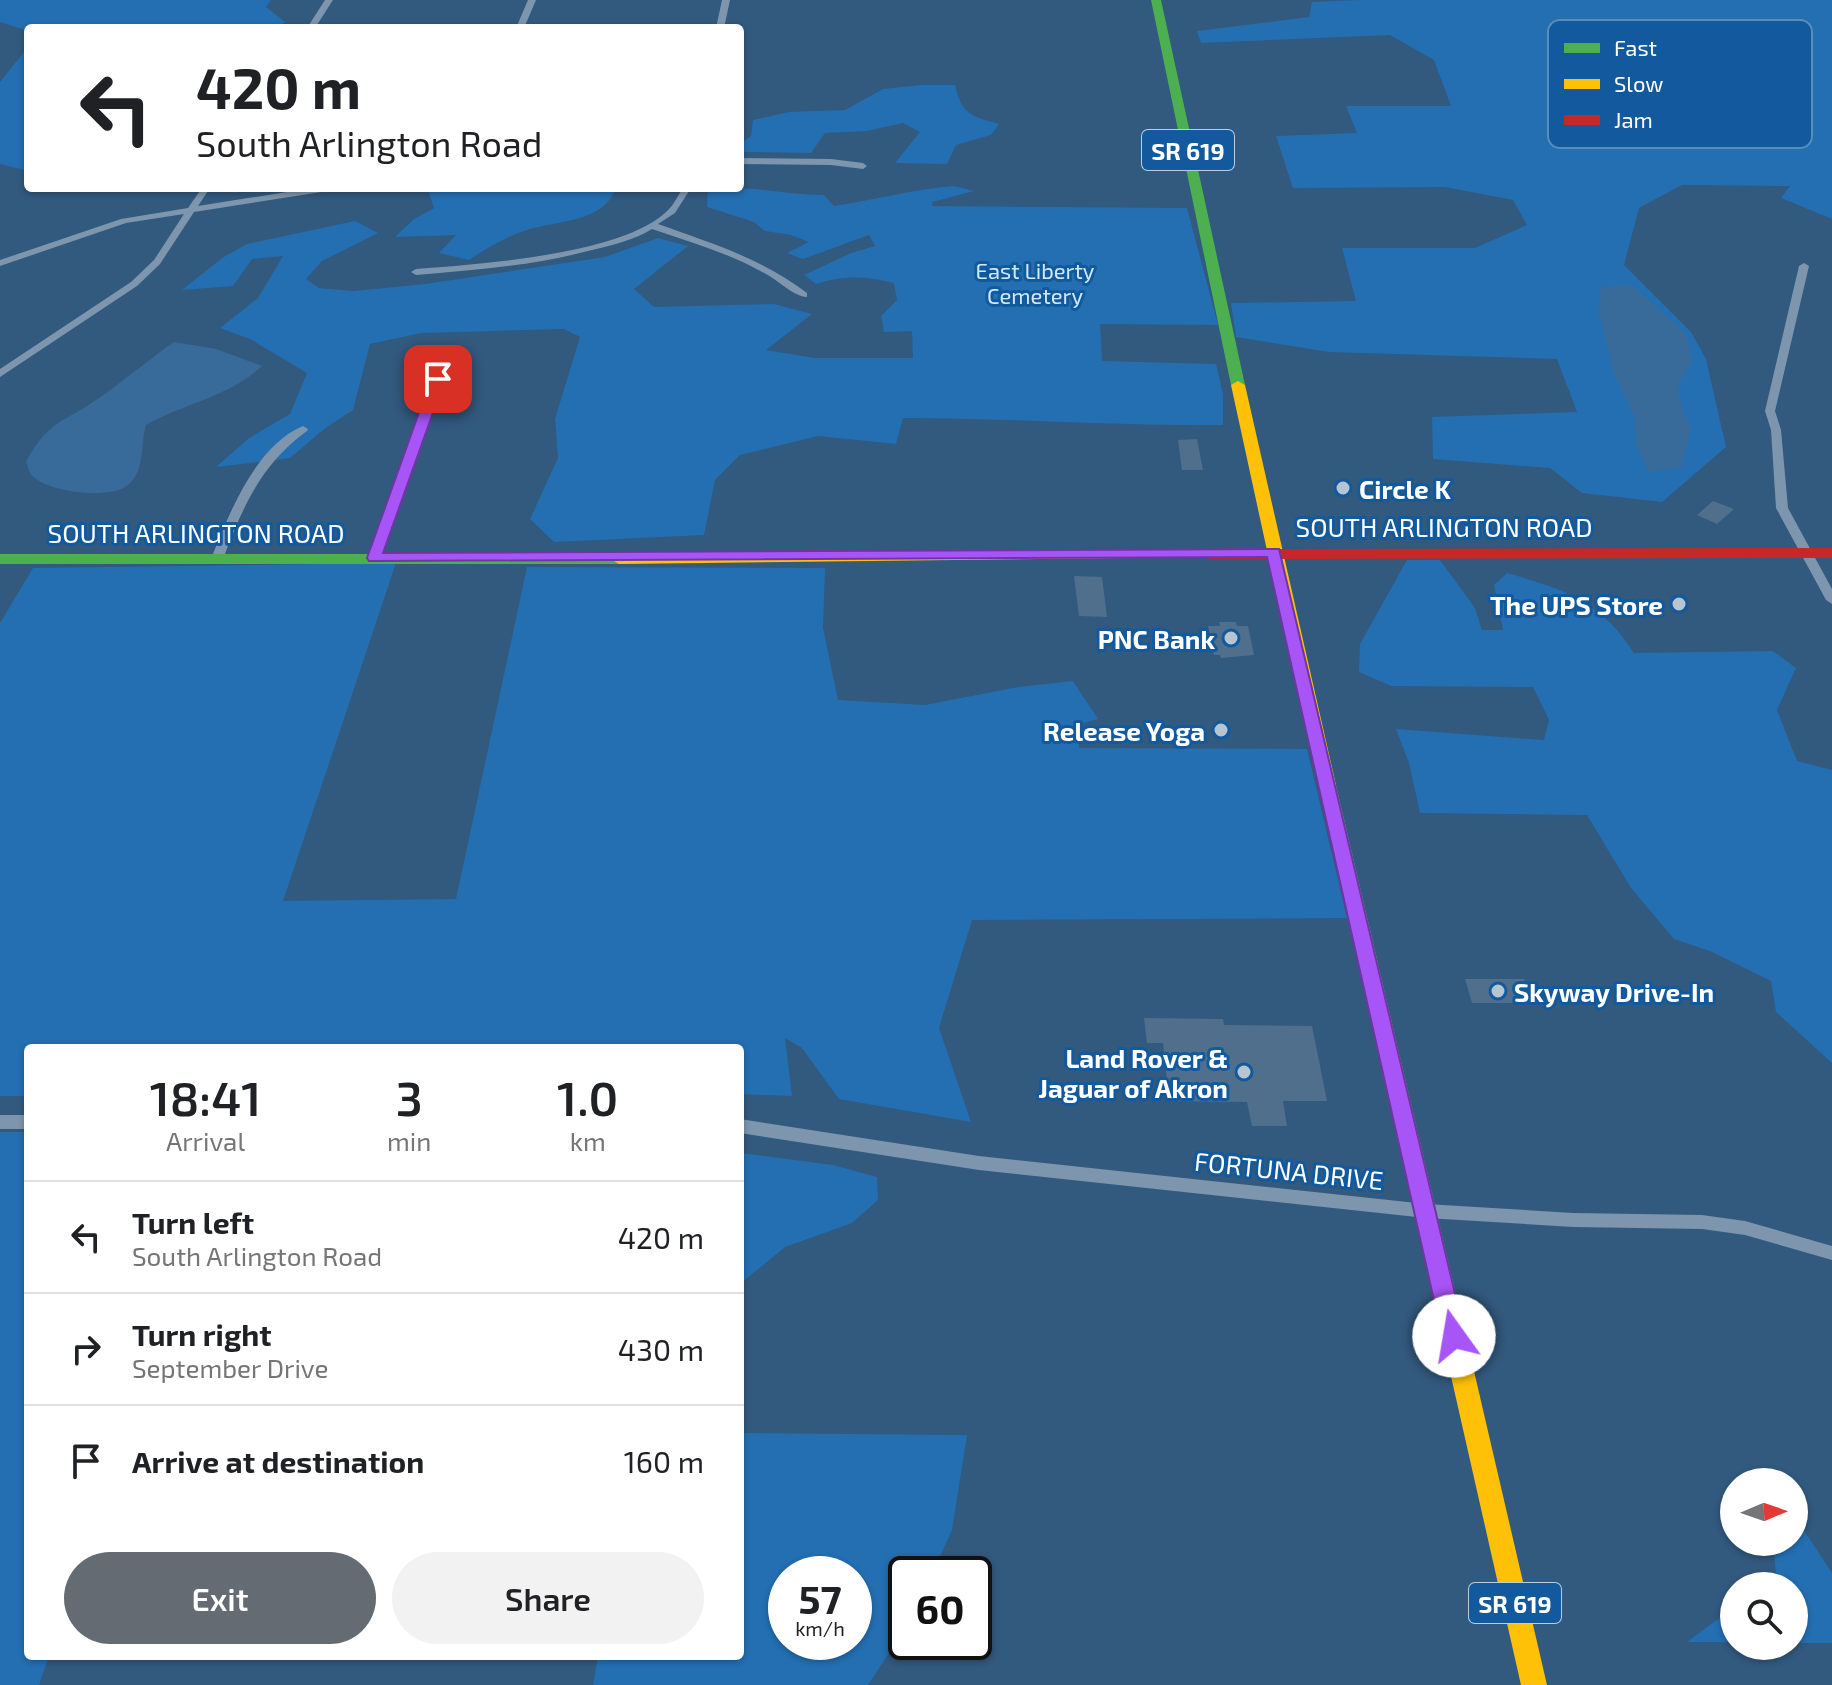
<!DOCTYPE html>
<style>
:root{--surface:#fff;--page:#f2f2f2;--text:#202124;--muted:#757577;--line:#e0e0e0;--accent:#646b72}
body{margin:0;font-family:"Exo 2",sans-serif;background:var(--page);color:var(--text);height:100vh;display:flex;flex-direction:column;font-size:30px;white-space:nowrap}
*{box-sizing:border-box;margin:0}
p{font-size:26px;color:var(--muted)}
.icon{flex:none;width:44px;height:44px;fill:none;stroke:currentColor;stroke-width:2;stroke-linecap:round;stroke-linejoin:round}
.map{position:relative;flex:1;overflow:hidden}
.drawer{position:absolute;left:24px;top:1044px;width:720px;height:616px;display:flex;flex-direction:column;background:var(--surface);border-radius:8px;box-shadow:0 2px 6px #0004}
.drawer>*{flex:none}
.hud{position:absolute;left:24px;top:24px;width:720px;height:168px;border-radius:8px;box-shadow:0 2px 6px #0004;background:#fff;color:var(--text);overflow:hidden}
.needle{width:52px;rotate:88deg}
.buttons{position:absolute;left:1720px;top:1468px;display:grid;gap:16px}
.buttons a{display:grid;place-items:center;width:88px;height:88px;border-radius:50%;background:var(--surface);box-shadow:0 2px 6px #0004;font-size:40px}
.speed{position:absolute;left:768px;top:1556px;display:flex;gap:16px;font-size:40px;font-weight:700;text-align:center}
.speed>*{display:grid;place-content:center;width:104px;height:104px;border-radius:50%;background:var(--surface);box-shadow:0 2px 6px #0004;line-height:1}
.speed small{font-size:20px;font-weight:400}
.speed .limit{border:4px solid #111;border-radius:12px;background:#fff;color:#111}
.pin{position:absolute;display:grid;place-items:center;width:68px;height:68px;color:#fff;margin:-34px;border-radius:16px;box-shadow:0 4px 12px #0006}
.me{position:absolute;width:88px;margin:-44px;rotate:347deg;stroke-linejoin:round;filter:drop-shadow(0 0 6px #0008)}
.turn{display:flex;align-items:center;gap:28px;height:168px;padding:0 40px;font-size:36px}
.turn .icon{width:104px;height:104px;stroke-width:2.5}
.turn b{display:block;font-size:56px;line-height:68px}
.eta{display:flex;justify-content:space-evenly;align-items:center;height:136px;text-align:center}
.eta b{font-size:48px;font-weight:600;line-height:56px}
.cta{display:flex;gap:16px;margin-top:auto;padding:16px 40px}
.cta a{flex:1;height:92px;border-radius:48px;background:var(--accent);color:#fff;font-size:32px;font-weight:600;line-height:92px;text-align:center}
.cta a+a{background:var(--page);color:var(--text)}
ul{padding:0;list-style:none}
li{display:flex;align-items:center;gap:24px;height:112px;padding:0 40px;border-top:2px solid var(--line)}
li div{flex:1}
li b{display:block;font-size:30px}
li em{font-style:normal}
.map>svg:first-child{display:block}
.green{fill:#236fb2;fill-rule:evenodd}
.water{fill:#396b9a}
.building{fill:#506f8c}
.lines{fill:none;stroke-linecap:round;stroke-linejoin:round}
.street{fill:#7d96ae;fill-rule:evenodd}
.fast{fill:#4caf50;fill-rule:evenodd}
.slow{fill:#ffc107;fill-rule:evenodd}
.jam{fill:#c62828;fill-rule:evenodd}
.route{fill:#a855f7;stroke:#6d37a1;stroke-width:2}
.poi-dot{fill:#b7c5d2;stroke:#125a9d;stroke-width:3}
.labels{text-anchor:middle;dominant-baseline:central;stroke-width:6;stroke-linejoin:round;paint-order:stroke}
.far-park-label{font-size:22px;fill:#d0e9fe;stroke:#125a9d}
.shield{fill:#125a9d;stroke:#b8cee2;stroke-width:2}
.shield-label{font-size:24px;font-weight:bold;fill:#fff}
.poi-label{font-size:26px;font-weight:bold;fill:#fff;stroke:#125a9d;text-anchor:end}
.street-label{font-size:26px;fill:#fff;stroke:#125a9d}
.key{fill:#125a9d;stroke:#598cba;stroke-width:2}
.key-label{font-size:22px;fill:#fff}
</style>
<div class="map">
<svg width="1832" height="1685" viewBox="0 0 1832 1685">
<rect width="100%" height="100%" fill="#32597e"/>
<path class="green" d="M0 0H271L266 7 285 22 278 28H28V31L0 22Z
M1360 0H1832V219L1781 198 1790 186 1682 185 1639 208 1624 265 1691 332 1706 359 1726 447 1662 502 1582 493 1550 468 1433 459 1432 417 1577 412 1557 359 1329 352 1236 337 1231 303 1356 301 1342 248H1475L1527 225 1513 200 1445 187 1293 188 1276 136 1357 133 1346 106H1451L1434 60 1390 35 1201 43 1197 31 1309 17 1312 2Z
M28 47V171L0 164V82Z
M921 85H955C962 115 971 116 999 124L991 135 956 145 947 164 895 163 920 132 903 123 867 131 825 133 811 153 740 152V144L751 136 753 120 789 112 845 110 883 89Z
M954 186 974 191 932 202V206L1187 208 1218 325 1100 324 1102 361 1216 364 1223 394V425C1116 426 1010 418 903 418L896 444 818 436 740 455 715 480 704 535 554 542 530 519 558 458 555 419 580 337 564 329 421 333 370 344 353 410 324 429 290 458 216 467 249 438 290 414 307 373 250 339 220 328 258 298 283 256 252 259 233 286 182 290 222 258 247 244 355 221 378 233 322 261 306 279 319 288 354 291 425 284 605 257 658 238 688 246 634 289 654 307 774 304 812 314 766 350 814 358H913L912 331 884 332 881 316 897 300 894 283C866 276 844 275 816 284L804 275 851 253 875 246 869 235 803 259 787 253 809 242 791 235 765 231 754 222 707 207 708 189C746 184 785 195 824 195L834 206C875 200 913 189 954 186Z
M427 188H616C603 224 555 220 524 231 504 238 487 248 469 260L439 253 456 235 395 237 414 219 434 208Z
M1407 560H1440L1475 608 1482 630H1503L1494 585 1507 573C1565 590 1600 600 1634 653L1773 651 1796 668 1777 710 1797 761 1832 770V1063L1776 1012 1771 981 1710 951 1674 939 1631 888 1587 815 1420 813 1409 763 1396 729 1544 740 1549 720 1533 687 1391 686 1359 672 1360 644Z
M396 563 283 901 456 899 527 567 825 568 823 628 838 700 925 705 1018 687 1073 681 1098 719 1047 733 1078 726 1079 748 1307 749 1347 918 972 920 939 1028 971 1122 839 1099 802 1048 785 1038 792 1096 740 1094V1048H28V1096H0V623L33 568Z
M0 1132H28V1656H49L39 1685H0Z
M740 1153 833 1165 877 1177 878 1200 852 1223 785 1247 740 1284Z
M740 1433 967 1435 952 1530 932 1574H906V1627L868 1685H593L598 1656H740ZM786 1574H854V1642H786Z
M1794 1515 1832 1573V1643H1794V1586H1762L1776 1575 1773 1542H1794Z
M1734 1607V1642H1687Z"/>
<path class="water" d="M1632 285 1687 335 1692 361 1678 387 1683 411 1691 427 1682 467 1649 472 1637 447 1634 415 1614 374 1598 308 1601 287Z
M174 342 216 349 262 366C229 397 185 403 146 425 140 445 146 474 125 487 106 499 44 492 31 474 28 470 28 466 26 462 50 418 63 424 99 398 125 380 148 360 174 342Z"/>
<path class="building" d="M1197 439 1203 470H1182L1178 440Z
M1713 501 1734 509 1717 524 1697 515Z
M1074 576 1102 577 1107 617 1079 616Z
M1219 622H1236L1237 626H1248L1254 655 1221 658 1220 655H1214L1208 626H1220Z
M1465 979H1524L1531 1003H1472Z
M1144 1018 1223 1019 1224 1025 1312 1026 1327 1101H1283L1287 1126H1252L1247 1102 1169 1101 1163 1043H1147Z"/>
<g class="lines">
<path class="street" d="M325 0H333L315 28H307Z
M528 0H536L524 28H516Z
M722 0H730L724 28H716Z
M740 158 831 159 863 163 867 166 863 169 831 165 740 164Z
M202 188H210L198 206 312 188H332L328 191 194 212 160 264 137 286 0 377V369L131 282 154 260 184 214 126 223 0 266V260L121 219 188 208Z
M683 188H691L675 213 658 224C711 243 763 259 807 293V297C794 297 777 279 764 273 729 253 690 242 652 229 634 240 610 246 588 251 532 266 474 270 416 275L411 272 416 269C478 264 626 255 669 209 675 203 678 195 683 188Z
M1804 263 1809 266 1775 411 1781 430 1788 508 1832 589V604L1826 600 1776 508 1771 430 1765 411 1799 266Z
M438 376 443 379 380 558 374 562 370 560 368 558 433 379Z
M303 426 308 429 307 431C260 465 243 507 223 559L217 563 213 561 211 559C229 514 255 446 303 426Z
M0 1115H28V1129H0Z
M740 1119 979 1156 1426 1204 1573 1213 1702 1215 1745 1221 1832 1246V1260L1745 1235 1702 1229 1573 1227 1426 1218 979 1170 740 1133Z"/>
<path class="fast" d="M1151 0H1161L1245 385 1238 389 1231 385Z
M0 554H619L627 559 619 564H0Z
M1327 779 1336 785 1467 1341 1463 1348 1455 1351 1447 1348 1443 1341 1318 785Z"/>
<path class="slow" d="M1238 381 1245 385 1336 785 1327 791 1318 785 1231 385Z
M1210 549 1215 551V557L619 564 611 559 619 554Z
M1455 1331 1463 1334 1467 1341 1547 1685H1521L1443 1341 1447 1334Z"/>
<path class="jam" d="M1832 548V558L1210 559 1202 554 1210 549Z"/>
</g>
<path class="route" d="M438 375 445 379 383 553 1279 549 1465 1336 1462 1344 1454 1347 1445 1344 1442 1336 1267 557 369 561 367 558 431 379Z"/>
<g class="poi-dot">
<circle cx="1343" cy="488" r="8"/>
<circle cx="1679" cy="604" r="8"/>
<circle cx="1231" cy="638" r="8"/>
<circle cx="1221" cy="730" r="8"/>
<circle cx="1498" cy="991" r="8"/>
<circle cx="1244" cy="1072" r="8"/>
</g>
<g class="labels">
<g class="far-park-label">
<text x="1035" y="270">East Liberty<tspan x="1035" dy="25">Cemetery</tspan></text>
</g>
<g class="shield">
<rect x="1142" y="130" width="92" height="40" rx="6"/>
<rect x="1469" y="1583" width="92" height="40" rx="6"/>
</g>
<g class="shield-label">
<text x="1188" y="150">SR 619</text>
<text x="1515" y="1603">SR 619</text>
</g>
<g class="poi-label">
<text x="1359" y="488" text-anchor="start">Circle K</text>
<text x="1663" y="604">The UPS Store</text>
<text x="1215" y="638">PNC Bank</text>
<text x="1205" y="730">Release Yoga</text>
<text x="1514" y="991" text-anchor="start">Skyway Drive-In</text>
<text x="1228" y="1057">Land Rover &amp;<tspan x="1228" dy="30">Jaguar of Akron</tspan></text>
</g>
<g class="street-label">
<text x="1444" y="526">SOUTH ARLINGTON ROAD</text>
<text x="196" y="532">SOUTH ARLINGTON ROAD</text>
<text transform="translate(1289 1170) rotate(6)">FORTUNA DRIVE</text>
</g>
</g>
<rect x="1548" y="20" width="264" height="128" rx="12" class="key"/>
<rect x="1564" y="43" width="36" height="10" fill="#4caf50"/>
<rect x="1564" y="79" width="36" height="10" fill="#ffc107"/>
<rect x="1564" y="115" width="36" height="10" fill="#c62828"/>
<g class="key-label">
<text x="1614" y="56">Fast</text>
<text x="1614" y="92">Slow</text>
<text x="1614" y="128">Jam</text>
</g>
</svg>
<div class="buttons">
<a><svg class="needle" viewBox="-14 -14 28 28"><path d="M0-13l5 13h-10z" fill="#e53935"/><path d="M0 13l5-13h-10z" fill="#757577"/></svg></a>
<a><svg class="icon" aria-label="search" viewBox="0 0 24 24"><circle cx="10" cy="10" r="6"/><path d="M15 15l6 6"/></svg></a>
</div>
<div class="speed"><div>57<small>km/h</small></div><div class="limit">60</div></div>
<div class="pin" style="left:438px;top:379px;background:#d93025"><svg class="icon" aria-label="arrive" viewBox="0 0 24 24"><path d="M6 21V4h12l-3 4 3 4H6"/></svg></div>
<svg class="me" style="left:1454px;top:1336px" viewBox="-20 -20 40 40"><circle r="19" fill="#fff"/><path d="M0-13L10 11 0 6-10 11z" fill="#a855f7"/></svg>
<div class="hud">
<div class="turn"><svg class="icon" aria-label="left" viewBox="0 0 24 24"><path d="M17 20v-9H6M10 6l-5 5 5 5"/></svg><div><b>420 m</b>South Arlington Road</div></div>
</div>
<section class="drawer">
<div class="eta">
<div><b>18:41</b><p>Arrival</p></div>
<div><b>3</b><p>min</p></div>
<div><b>1.0</b><p>km</p></div>
</div>
<ul>
<li><svg class="icon" aria-label="left" viewBox="0 0 24 24"><path d="M17 20v-9H6M10 6l-5 5 5 5"/></svg><div><b>Turn left</b><p>South Arlington Road</p></div><em>420 m</em></li>
<li><svg class="icon" aria-label="right" viewBox="0 0 24 24"><path d="M7 20v-9h11M14 6l5 5-5 5"/></svg><div><b>Turn right</b><p>September Drive</p></div><em>430 m</em></li>
<li><svg class="icon" aria-label="arrive" viewBox="0 0 24 24"><path d="M6 21V4h12l-3 4 3 4H6"/></svg><div><b>Arrive at destination</b></div><em>160 m</em></li>
</ul>
<div class="cta"><a>Exit</a><a>Share</a></div>
</section>
</div>
